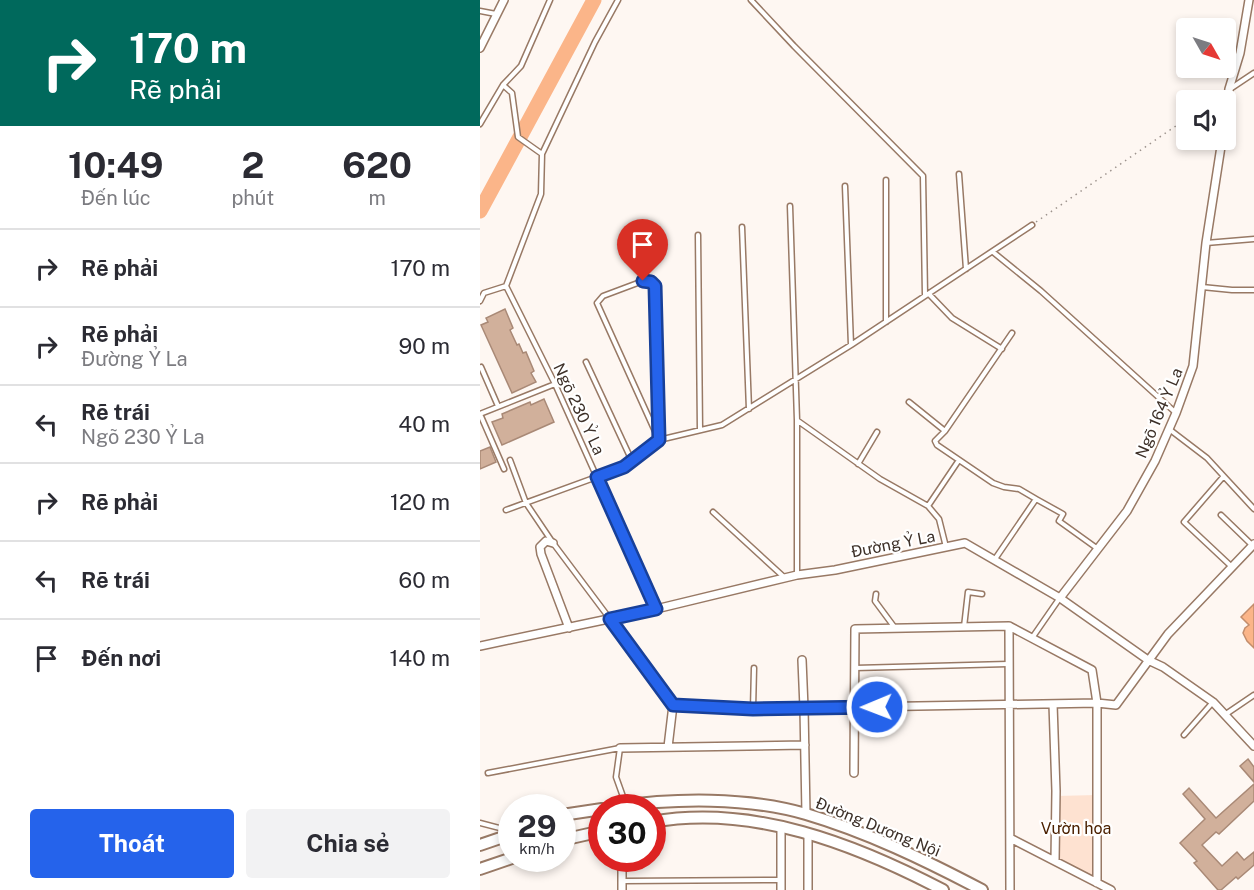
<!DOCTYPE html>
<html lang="vi">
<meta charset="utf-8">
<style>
:root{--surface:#fff;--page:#f2f2f3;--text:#2b2b33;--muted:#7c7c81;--line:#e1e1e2;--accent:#2563eb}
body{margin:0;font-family:"Public Sans",sans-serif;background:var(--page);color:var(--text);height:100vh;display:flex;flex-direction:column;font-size:22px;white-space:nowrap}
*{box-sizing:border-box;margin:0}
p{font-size:20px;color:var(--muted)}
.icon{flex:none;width:33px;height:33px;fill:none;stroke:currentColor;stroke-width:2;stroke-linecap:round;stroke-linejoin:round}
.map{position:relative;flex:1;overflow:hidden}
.panel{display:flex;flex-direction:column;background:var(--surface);width:480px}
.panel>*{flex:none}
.guide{background:#00695c;color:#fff;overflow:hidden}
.needle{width:39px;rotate:129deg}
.fabs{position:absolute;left:696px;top:18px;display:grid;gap:12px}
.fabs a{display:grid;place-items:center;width:60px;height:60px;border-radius:6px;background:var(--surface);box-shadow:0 3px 9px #0003;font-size:30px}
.speed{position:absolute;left:18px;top:794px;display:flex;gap:12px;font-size:30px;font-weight:700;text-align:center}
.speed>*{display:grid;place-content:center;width:78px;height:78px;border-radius:50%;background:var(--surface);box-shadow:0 3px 9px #0003;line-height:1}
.speed small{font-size:15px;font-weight:400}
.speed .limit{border:9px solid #d22;background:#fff;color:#111}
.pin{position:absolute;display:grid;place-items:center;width:51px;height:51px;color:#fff;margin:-62px -26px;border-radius:50% 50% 50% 0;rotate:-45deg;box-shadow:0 0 6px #0007}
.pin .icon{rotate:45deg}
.me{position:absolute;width:66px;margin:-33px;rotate:269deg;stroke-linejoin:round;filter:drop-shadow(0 0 4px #0008)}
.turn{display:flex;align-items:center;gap:21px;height:126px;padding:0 30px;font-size:27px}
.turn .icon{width:78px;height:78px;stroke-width:2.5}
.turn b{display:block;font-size:42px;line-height:51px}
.eta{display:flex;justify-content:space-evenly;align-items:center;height:102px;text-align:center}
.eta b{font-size:36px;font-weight:700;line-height:42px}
.primary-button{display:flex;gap:12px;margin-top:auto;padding:12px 30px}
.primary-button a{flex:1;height:69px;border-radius:6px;background:var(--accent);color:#fff;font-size:24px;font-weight:700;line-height:69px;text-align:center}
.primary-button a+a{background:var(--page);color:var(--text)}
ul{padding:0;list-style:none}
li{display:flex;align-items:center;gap:18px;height:78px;padding:0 30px;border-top:2px solid var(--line)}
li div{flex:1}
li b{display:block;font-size:22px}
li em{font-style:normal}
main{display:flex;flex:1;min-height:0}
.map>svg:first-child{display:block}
.green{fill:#fee2d1}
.water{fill:#fbb589;stroke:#c28d6c;stroke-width:1.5}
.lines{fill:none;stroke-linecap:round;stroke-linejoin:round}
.river{stroke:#fbb589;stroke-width:15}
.building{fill:#d1b09b;stroke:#a98976;stroke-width:1.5}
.service-casing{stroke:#987965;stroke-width:7}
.minor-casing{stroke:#987965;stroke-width:10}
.primary-casing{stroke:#987965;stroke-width:14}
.path{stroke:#9d938d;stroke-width:1.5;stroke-dasharray:1.5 4.5;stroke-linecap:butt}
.service{stroke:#fff;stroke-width:4}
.minor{stroke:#fff;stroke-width:7}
.primary{stroke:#fff;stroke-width:10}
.route-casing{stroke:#184099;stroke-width:15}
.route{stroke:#2563eb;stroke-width:10}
.labels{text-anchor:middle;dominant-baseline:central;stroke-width:4.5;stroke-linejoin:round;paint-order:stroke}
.street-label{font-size:16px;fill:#3d3028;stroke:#fff}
.park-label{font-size:16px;fill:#4b2000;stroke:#fff}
</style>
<main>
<section class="panel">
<div class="guide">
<div class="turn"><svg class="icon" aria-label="right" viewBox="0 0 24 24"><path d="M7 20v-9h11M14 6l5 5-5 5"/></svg><div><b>170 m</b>Rẽ phải</div></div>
</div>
<div class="eta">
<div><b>10:49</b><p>Đến lúc</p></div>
<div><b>2</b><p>phút</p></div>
<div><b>620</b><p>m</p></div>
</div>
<ul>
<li><svg class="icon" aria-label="right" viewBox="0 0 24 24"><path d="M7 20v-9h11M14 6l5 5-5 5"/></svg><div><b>Rẽ phải</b></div><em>170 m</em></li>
<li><svg class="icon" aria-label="right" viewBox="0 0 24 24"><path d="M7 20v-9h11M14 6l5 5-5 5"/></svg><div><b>Rẽ phải</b><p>Đường Ỷ La</p></div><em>90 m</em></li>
<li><svg class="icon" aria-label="left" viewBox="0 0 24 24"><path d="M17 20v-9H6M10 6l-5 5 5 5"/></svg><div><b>Rẽ trái</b><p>Ngõ 230 Ỷ La</p></div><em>40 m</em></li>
<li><svg class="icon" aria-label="right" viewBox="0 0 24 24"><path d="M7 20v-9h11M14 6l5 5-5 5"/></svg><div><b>Rẽ phải</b></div><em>120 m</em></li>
<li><svg class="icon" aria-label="left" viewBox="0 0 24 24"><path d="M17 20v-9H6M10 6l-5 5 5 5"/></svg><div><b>Rẽ trái</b></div><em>60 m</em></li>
<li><svg class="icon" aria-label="arrive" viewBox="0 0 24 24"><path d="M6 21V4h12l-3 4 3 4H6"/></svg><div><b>Đến nơi</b></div><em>140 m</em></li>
</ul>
<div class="primary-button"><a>Thoát</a><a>Chia sẻ</a></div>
</section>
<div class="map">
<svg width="774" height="890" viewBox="0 0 774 890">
<rect width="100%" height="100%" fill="#fef7f2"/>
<path class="green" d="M617 795V882L575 861 576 796Z"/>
<path class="water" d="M774 604V648L767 641 763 633 765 628 769 625 761 617Z"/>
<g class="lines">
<path class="river" d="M0 211 114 0"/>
</g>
<path class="building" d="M25 309 33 328 30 330 37 345 39 344 43 353 46 352 54 371 51 373 56 382 32 393 1 325 8 322 6 318Z
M64 399 74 422 22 445 12 422 23 418 22 414 50 402 51 405Z
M10 447 16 462 0 469V451Z
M768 759 774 767V782L760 766Z
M774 784V801L739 834 736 832 722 845 742 866 757 852 764 860 774 852V865L758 879 756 877 741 890H738L714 863 717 861 700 843 725 819 703 794 709 788 736 818Z"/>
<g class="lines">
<g class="service-casing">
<path id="service" d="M271 0 314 46 443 176 445 295
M0 11 16 14
M23 85 32 93 38 137 62 154
M750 89 774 73
M0 124 23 85 41 66 70 0
M479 174 486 269
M365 186 371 345
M310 206 317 420V575
M262 227 269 409
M218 235 220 430
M726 243 774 239
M513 252 561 291 696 413
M163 281 171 282 175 286 179 440 117 303 123 296Z
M26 286 75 384 176 609
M26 286 61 194 62 154 115 42 138 0
M722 287 752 290H774
M449 294 472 318 522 349
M0 301 4 293 26 286
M406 322V180
M532 333 465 431 455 441 457 445 513 483 524 487 539 489 556 499
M106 362 152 461
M1 367 18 406
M429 402 465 431
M0 414 75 384
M0 414 24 469
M318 421 400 479 448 506 459 519 466 547
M689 429 727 458 774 509
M30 460 46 503 73 543 130 619
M378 464 397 432
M743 477 704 522 752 567
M448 506 479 460
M26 510 144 467 179 440 242 425 371 345 552 225
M233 512 305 578
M741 515 772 545
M515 559 556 499 583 514 579 521 618 549
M396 594 395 601 415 628
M484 627 488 592 502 594
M552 638 579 599
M375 668 528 664
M193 705 273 709 324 708
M273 709 274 668
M746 714 774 695
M704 735 733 702
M8 773 140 748 136 777 146 805
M0 823 31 831
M143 881 300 880"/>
</g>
<g class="minor-casing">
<path id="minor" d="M0 48 24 0
M746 114 749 89 760 53 769 0
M73 543 66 541 60 547 61 554 89 628
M580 598 647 511 675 461 696 413 713 366 726 243 742 140
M130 619 193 705 188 747
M529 626 530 890
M0 646 176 609 317 575 355 570 485 543 580 598 668 660 683 667 733 702 774 746
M322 660 324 708 326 814
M573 704 576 791 575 861
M324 708 617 703 636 705 688 634 774 544
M140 748 325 745
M374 773 375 629 529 626 612 670 617 703V883
M301 826V890
M328 834V890
M530 838 631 890
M142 858V890"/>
</g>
<g class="primary-casing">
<path id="primary" d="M135 807C195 798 267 797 326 814 387 832 445 860 502 890
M82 815 122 809
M172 822C273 804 375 844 463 890
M82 840 122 831
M0 845 32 834
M0 869 32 858"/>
</g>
<path class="path" d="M733 100 741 95
M556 222 706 119"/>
<use href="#service" class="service"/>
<use href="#minor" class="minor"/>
<use href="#primary" class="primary"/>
</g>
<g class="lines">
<g class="route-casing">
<path id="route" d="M163 281 171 282 175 286 179 440 144 467 117 477 176 609 130 619 193 705 273 709 397 707"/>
</g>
<use href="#route" class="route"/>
</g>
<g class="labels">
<g class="street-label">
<text transform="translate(99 409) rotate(65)">Ngõ 230 Ỷ La</text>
<text transform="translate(679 413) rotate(-67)">Ngõ 164 Ỷ La</text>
<text transform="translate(413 544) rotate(-11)">Đường Ỷ La</text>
<text transform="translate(398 827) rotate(22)">Đường Dương Nội</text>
</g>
<g class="park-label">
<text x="596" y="828">Vườn hoa</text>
</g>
</g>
</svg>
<div class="fabs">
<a><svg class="needle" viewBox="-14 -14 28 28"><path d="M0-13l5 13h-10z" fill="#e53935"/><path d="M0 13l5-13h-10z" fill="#7c7c81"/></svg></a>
<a><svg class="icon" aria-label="sound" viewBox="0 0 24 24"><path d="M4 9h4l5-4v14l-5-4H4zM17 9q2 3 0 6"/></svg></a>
</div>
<div class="speed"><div>29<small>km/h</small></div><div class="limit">30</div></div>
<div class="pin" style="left:163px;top:281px;background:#d93025"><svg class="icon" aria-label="arrive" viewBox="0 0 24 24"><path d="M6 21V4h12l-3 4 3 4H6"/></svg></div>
<svg class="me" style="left:397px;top:707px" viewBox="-20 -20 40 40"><circle r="17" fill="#2563eb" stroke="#fff" stroke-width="3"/><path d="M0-11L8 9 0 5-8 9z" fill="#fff"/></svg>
</div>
</main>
